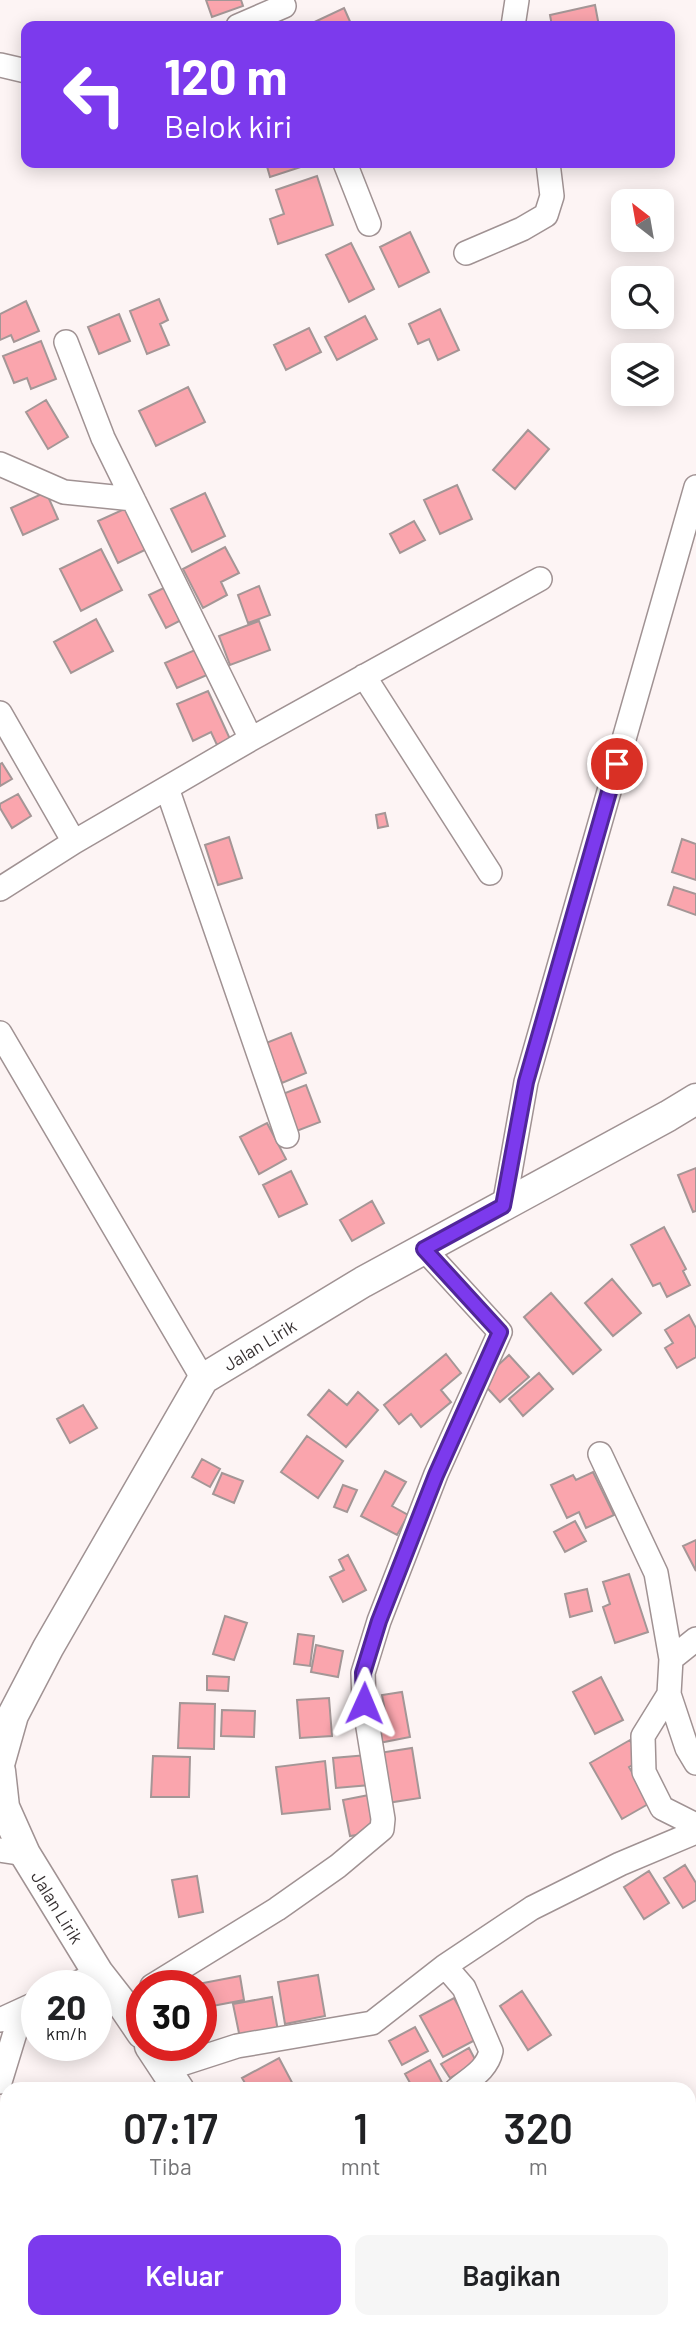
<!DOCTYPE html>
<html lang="id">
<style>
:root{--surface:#fff;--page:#f6f6f6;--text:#202124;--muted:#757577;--accent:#7c3aed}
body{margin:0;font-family:Barlow,sans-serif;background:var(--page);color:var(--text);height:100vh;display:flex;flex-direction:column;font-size:26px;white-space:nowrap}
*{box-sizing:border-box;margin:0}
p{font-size:23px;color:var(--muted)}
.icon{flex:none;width:38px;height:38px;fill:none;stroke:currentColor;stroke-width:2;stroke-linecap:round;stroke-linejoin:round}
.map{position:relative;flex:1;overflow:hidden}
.side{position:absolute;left:0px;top:2082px;width:696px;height:247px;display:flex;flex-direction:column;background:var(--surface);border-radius:21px 21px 0 0;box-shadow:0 4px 18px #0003}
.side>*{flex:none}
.hud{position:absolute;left:21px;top:21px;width:654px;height:147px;border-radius:14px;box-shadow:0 4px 18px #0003;background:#7c3aed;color:#fff;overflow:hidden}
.needle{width:46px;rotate:329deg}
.fabs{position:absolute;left:611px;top:189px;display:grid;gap:14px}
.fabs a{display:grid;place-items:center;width:63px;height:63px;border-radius:14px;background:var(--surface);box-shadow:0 4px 18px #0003;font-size:35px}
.speed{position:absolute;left:21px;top:1970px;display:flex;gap:14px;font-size:35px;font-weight:700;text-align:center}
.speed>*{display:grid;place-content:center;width:91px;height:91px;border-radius:50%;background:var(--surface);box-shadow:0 4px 18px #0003;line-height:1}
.speed small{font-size:18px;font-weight:400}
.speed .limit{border:10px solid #d22;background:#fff;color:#111}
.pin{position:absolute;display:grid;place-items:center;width:60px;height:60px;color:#fff;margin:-30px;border:4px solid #fff;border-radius:50%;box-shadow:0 2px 7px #0007}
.me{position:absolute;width:77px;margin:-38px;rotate:1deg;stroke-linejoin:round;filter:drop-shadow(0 0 5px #0008)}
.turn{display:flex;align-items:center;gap:24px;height:147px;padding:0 28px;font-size:32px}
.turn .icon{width:91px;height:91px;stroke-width:2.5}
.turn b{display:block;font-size:49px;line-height:60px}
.eta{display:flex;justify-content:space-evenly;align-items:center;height:119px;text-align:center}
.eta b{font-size:42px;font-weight:600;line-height:49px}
.cta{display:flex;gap:14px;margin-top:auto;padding:14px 28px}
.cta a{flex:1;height:80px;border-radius:14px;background:var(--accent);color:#fff;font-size:28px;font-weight:600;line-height:80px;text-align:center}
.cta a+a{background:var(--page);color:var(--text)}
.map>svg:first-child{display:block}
.building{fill:#faa5ad;stroke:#a49696;stroke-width:2}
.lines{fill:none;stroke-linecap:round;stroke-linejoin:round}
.minor-casing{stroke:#a09293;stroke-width:26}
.major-casing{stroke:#a09293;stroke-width:33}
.minor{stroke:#fff;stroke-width:23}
.major{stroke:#fff;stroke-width:30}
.route-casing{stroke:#51269a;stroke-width:18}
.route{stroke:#7c3aed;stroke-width:12}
.labels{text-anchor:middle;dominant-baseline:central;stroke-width:6;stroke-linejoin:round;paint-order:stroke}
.street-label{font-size:18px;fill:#373132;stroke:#fff}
</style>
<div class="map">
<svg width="696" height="2329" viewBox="0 0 696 2329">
<rect width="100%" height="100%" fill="#fdf4f4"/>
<path class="building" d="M206 0H241L243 6 212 17Z
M595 5 599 26H552L550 15Z
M344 8 352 26H306Z
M266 163H313L270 177Z
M317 176 333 225 278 244 270 219 284 214 276 190Z
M410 232 429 272 399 287 380 247Z
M351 243 374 289 349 302 326 255Z
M159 299 168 320 160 324 169 345 147 354 130 311Z
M26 301 39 331 14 342 11 335 0 340V314Z
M440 309 459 350 438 360 429 339 418 344 409 324Z
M119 314 130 341 99 354 88 327Z
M365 316 377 339 337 360 325 337Z
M309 328 321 352 286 370 274 345Z
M41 341 56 379 31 389 27 378 14 383 3 356Z
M188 387 205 422 156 446 139 411Z
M46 400 68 437 48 449 26 412Z
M528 430 549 449 515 489 493 470Z
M457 485 472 519 440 534 424 500Z
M46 492 58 519 23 535 11 508Z
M205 493 225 536 192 552 171 509Z
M129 507 149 548 118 563 98 521Z
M414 521 425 540 400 553 390 534Z
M225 547 239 573 221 582 227 595 203 608 183 569Z
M101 549 122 590 81 611 60 569Z
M170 585 187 617 166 628 149 595Z
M259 586 270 615 248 623 238 595Z
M96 619 113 651 71 673 54 642Z
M259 621 270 650 230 665 219 636Z
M195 650 207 675 177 688 165 663Z
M208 691 230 739 217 745 211 732 193 741 177 704Z
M2 763 12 779 0 786V764Z
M18 794 31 816 12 828 0 808V804Z
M385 813 388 826 378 828 376 815Z
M229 837 242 878 218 885 205 845Z
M682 839 696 844V880L672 872Z
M674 887 696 894V915L668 905Z
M291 1033 306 1073 282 1083 266 1043Z
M306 1085 320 1122 294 1132 280 1095Z
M267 1123 286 1159 259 1174 240 1137Z
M696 1168V1211L693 1212 678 1175Z
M291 1171 307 1204 279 1217 263 1185Z
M372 1201 384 1223 352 1241 340 1220Z
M664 1227 686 1269 683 1271 690 1285 667 1297 660 1283 653 1286 631 1245Z
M612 1279 641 1313 613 1336 585 1303Z
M551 1293 601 1350 573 1374 524 1317Z
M689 1315 696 1328V1357L677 1368 665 1348 673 1343 665 1330Z
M446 1354 461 1373 441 1390 451 1402 421 1427 411 1414 399 1424 384 1405Z
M509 1355 529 1377 500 1402 481 1381Z
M539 1373 553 1389 523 1416 509 1399Z
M329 1390 347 1405 358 1392 378 1410 346 1447 308 1415Z
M83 1405 97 1428 70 1443 57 1419Z
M307 1436 343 1461 318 1498 281 1472Z
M202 1459 220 1469 210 1487 192 1477Z
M385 1471 406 1482 392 1506 408 1515 397 1535 361 1516Z
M593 1472 614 1515 586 1528 579 1512 567 1518 551 1485 573 1475 576 1480Z
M222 1473 243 1481 234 1503 213 1494Z
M343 1485 357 1490 347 1512 334 1507Z
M575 1521 586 1541 565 1552 554 1532Z
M696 1540V1571L683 1546Z
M348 1555 366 1590 343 1602 330 1577 344 1570 339 1560Z
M629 1574 648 1632 615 1643 603 1607 610 1604 603 1582Z
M587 1589 592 1611 570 1617 565 1594Z
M225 1616 247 1623 234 1660 213 1654Z
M298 1634 314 1636 310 1666 294 1664Z
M316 1645 343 1651 338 1677 311 1672Z
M207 1676 229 1677 228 1691 207 1690Z
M601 1677 623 1720 595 1734 573 1692Z
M402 1692 410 1737 379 1743 373 1713 385 1711 382 1695Z
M329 1698 332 1736 300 1738 297 1700Z
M180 1703 215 1704 214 1749 178 1748Z
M222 1710 255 1711 254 1737 221 1736Z
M630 1740 641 1760 629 1767 650 1803 622 1819 590 1763Z
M412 1748 420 1798 387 1803 379 1753Z
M367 1755 370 1785 336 1788 333 1758Z
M153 1756 190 1757 189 1797H151Z
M325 1761 330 1809 282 1814 276 1767Z
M369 1795 376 1832 350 1836 343 1800Z
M685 1865 696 1883V1900L683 1908 664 1878Z
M649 1871 669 1903 644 1919 624 1887Z
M197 1876 203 1912 179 1917 172 1880Z
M318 1975 325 2016 285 2024 278 1982Z
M240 1976 244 2000 207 2007 203 1983Z
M522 1991 551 2035 528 2050 500 2006Z
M272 1997 278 2031 240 2038 233 2004Z
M454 1998 477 2039 443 2057 420 2016Z
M415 2027 428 2051 402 2065 389 2041Z
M469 2048 477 2063 450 2078 441 2064Z
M279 2058 296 2090H249L242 2078Z
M430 2060 446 2090H414L405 2074Z
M144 2322H188L192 2329H148Z"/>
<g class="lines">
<g class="minor-casing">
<path id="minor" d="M238 26 284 6
M513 26 517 0
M0 65 26 71
M345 163 369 224
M466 253 522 229 546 215 552 196 548 163
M66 342 103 438 251 739
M0 464 64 492 133 499
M364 676 490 873
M0 713 74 842
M167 788 287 1136
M0 889 74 842 251 739 540 579
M0 1033 203 1379
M504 1206 526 1082 696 487
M600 1454 656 1573 671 1659
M696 1639 671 1659 669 1694 687 1748 696 1763
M669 1694 643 1736 644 1772 662 1808 696 1825
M0 1850 25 1854
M445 1966 532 1908 620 1864 696 1832
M71 1986 98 1973
M152 1986 277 1909 338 1866 382 1829 383 1819 364 1703 363 1673 379 1621 436 1474 500 1332 424 1249
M0 2020 37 2003
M166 2069 237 2046 372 2023 445 1966 464 1988 491 2051C487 2070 470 2078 456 2090
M0 2082 22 2010
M0 2159 7 2179
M0 2209 7 2203
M445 2329C461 2322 485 2329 506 2322"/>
</g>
<g class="major-casing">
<g id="major">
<path id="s1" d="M0 1761 13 1715 48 1648 203 1379 363 1282 668 1116 696 1099"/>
<path id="s2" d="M0 1771 4 1807 25 1854 98 1973 123 2005 142 2033"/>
<path d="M150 2046 179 2090"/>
<path d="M320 2322 323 2329"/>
</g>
</g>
<use href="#minor" class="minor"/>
<use href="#major" class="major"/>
</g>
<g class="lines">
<g class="route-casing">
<path id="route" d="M364 1703 363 1673 379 1621 436 1475 500 1332 424 1249 503 1206 526 1082 617 764"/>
</g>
<use href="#route" class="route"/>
</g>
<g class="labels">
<g class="street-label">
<text stroke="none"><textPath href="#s1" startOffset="500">Jalan Lirik</textPath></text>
<text stroke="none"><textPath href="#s2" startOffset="150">Jalan Lirik</textPath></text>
</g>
</g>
</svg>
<div class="fabs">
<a><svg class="needle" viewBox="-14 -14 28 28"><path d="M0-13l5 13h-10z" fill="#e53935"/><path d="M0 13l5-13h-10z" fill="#757577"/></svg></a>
<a><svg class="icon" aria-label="search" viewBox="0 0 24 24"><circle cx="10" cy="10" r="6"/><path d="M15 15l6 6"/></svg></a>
<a><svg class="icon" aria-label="layers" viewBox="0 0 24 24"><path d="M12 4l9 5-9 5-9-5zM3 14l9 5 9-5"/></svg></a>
</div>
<div class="speed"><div>20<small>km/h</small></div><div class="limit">30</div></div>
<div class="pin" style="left:617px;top:764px;background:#d93025"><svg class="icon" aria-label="arrive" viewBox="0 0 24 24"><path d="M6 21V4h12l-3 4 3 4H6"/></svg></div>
<svg class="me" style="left:364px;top:1703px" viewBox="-20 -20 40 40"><path d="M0-17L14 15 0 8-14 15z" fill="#7c3aed" stroke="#fff" stroke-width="4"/></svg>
<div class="hud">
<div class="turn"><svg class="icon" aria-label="left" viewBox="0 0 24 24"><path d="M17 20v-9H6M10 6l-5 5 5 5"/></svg><div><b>120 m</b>Belok kiri</div></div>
</div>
<section class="side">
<div class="eta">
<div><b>07:17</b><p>Tiba</p></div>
<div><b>1</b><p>mnt</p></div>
<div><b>320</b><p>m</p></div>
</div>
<div class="cta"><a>Keluar</a><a>Bagikan</a></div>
</section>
</div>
